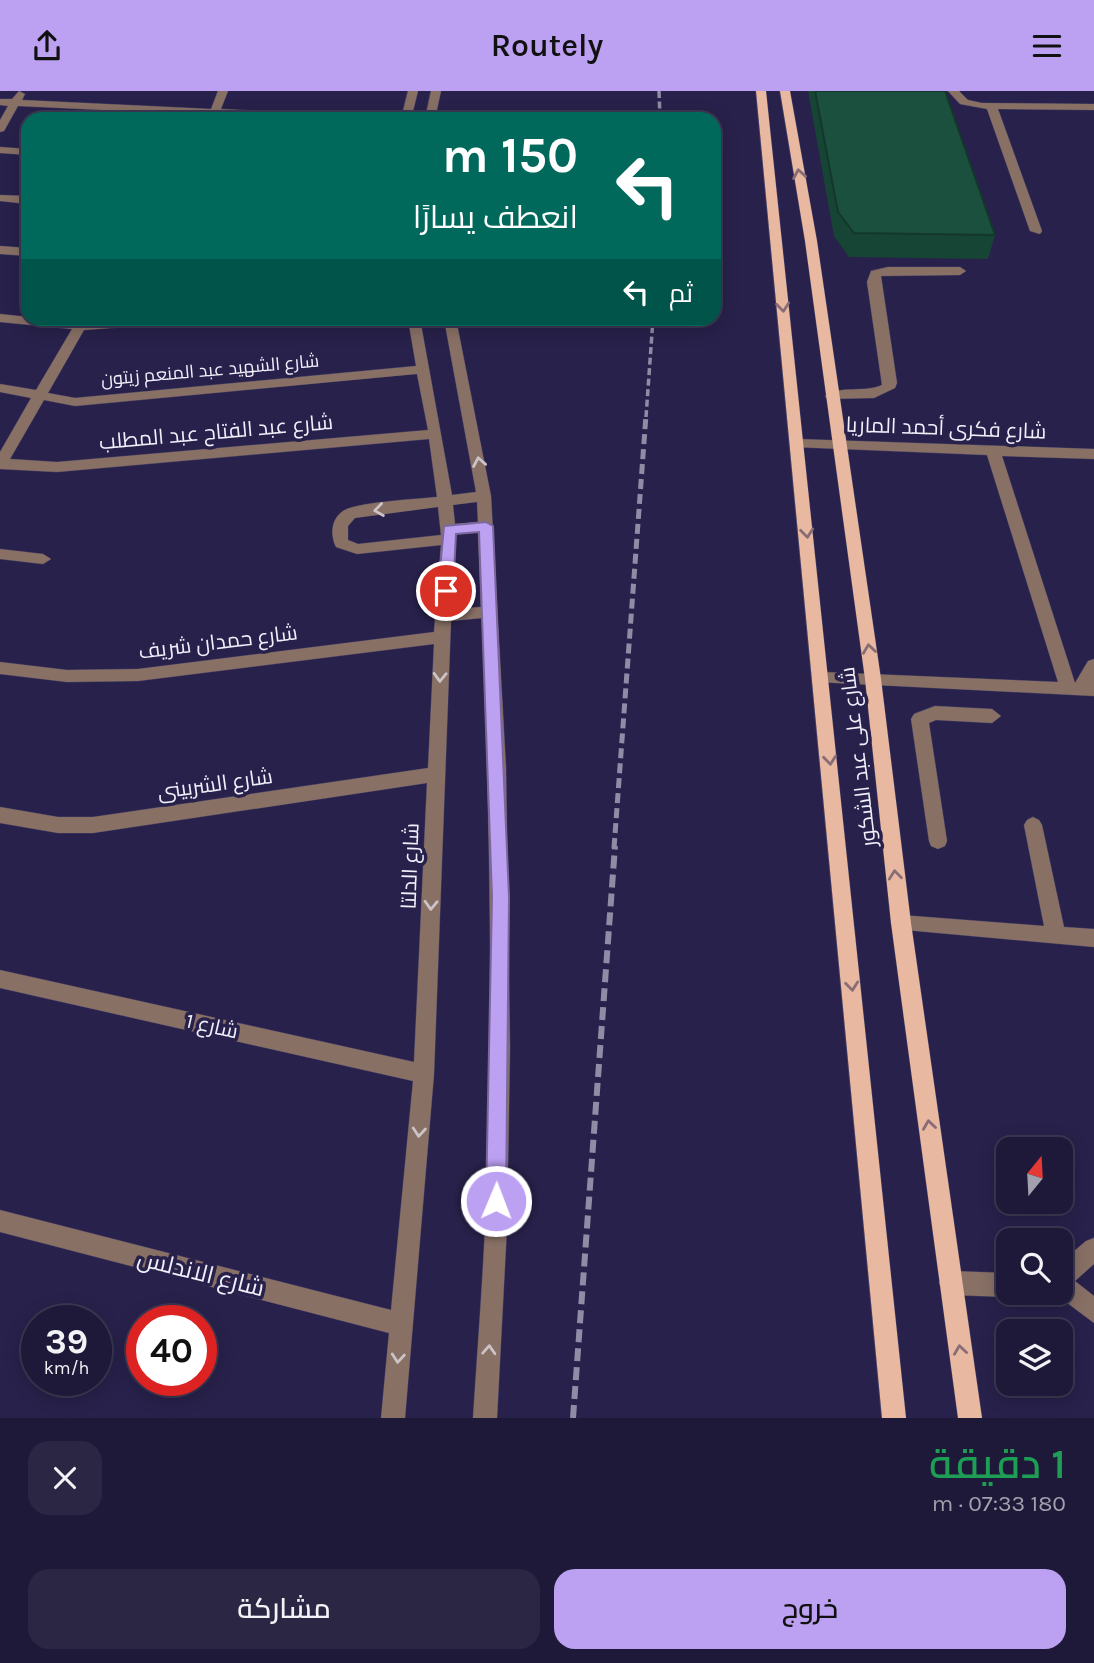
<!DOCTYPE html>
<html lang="ar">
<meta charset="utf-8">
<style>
:root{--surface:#1e1938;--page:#2b2643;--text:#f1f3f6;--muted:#a1a0ae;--line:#3c3853;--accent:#bca0f2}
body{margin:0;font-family:Karla,Cairo,sans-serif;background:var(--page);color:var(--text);direction:rtl;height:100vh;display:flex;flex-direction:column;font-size:26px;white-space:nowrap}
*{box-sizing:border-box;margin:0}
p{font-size:23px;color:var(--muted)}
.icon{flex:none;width:38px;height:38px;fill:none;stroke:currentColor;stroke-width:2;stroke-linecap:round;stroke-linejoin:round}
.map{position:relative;height:1327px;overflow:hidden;direction:ltr}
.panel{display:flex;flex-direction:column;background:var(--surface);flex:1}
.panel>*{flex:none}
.hud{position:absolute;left:21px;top:21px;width:700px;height:214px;border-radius:21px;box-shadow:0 4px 18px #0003,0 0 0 2px var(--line);direction:rtl;background:#00695c;color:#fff;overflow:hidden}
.needle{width:46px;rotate:18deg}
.tools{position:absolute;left:996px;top:1046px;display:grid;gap:14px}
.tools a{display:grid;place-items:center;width:77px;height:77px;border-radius:14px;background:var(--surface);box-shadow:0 4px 18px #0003,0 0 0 2px var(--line);font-size:35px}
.speed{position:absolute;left:21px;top:1214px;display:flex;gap:14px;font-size:35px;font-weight:700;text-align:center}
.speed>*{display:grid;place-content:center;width:91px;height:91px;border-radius:50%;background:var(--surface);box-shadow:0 4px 18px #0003,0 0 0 2px var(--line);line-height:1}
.speed small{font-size:18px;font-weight:400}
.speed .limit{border:10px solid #d22;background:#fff;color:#111}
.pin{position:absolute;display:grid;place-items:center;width:60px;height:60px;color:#fff;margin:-30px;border:4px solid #fff;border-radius:50%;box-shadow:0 2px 7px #0007}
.me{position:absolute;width:77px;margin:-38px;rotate:1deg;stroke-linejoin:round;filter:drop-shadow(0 0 5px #0008)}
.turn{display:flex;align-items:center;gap:24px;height:147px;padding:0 28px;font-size:32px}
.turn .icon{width:91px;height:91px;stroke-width:2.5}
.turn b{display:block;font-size:49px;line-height:60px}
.then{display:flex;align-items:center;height:66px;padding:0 28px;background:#0003;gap:14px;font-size:26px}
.round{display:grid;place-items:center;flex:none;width:74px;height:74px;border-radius:21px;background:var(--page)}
.overview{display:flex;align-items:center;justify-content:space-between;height:119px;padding:0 28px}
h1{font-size:42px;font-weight:600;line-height:52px;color:#1e9e55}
.action{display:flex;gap:14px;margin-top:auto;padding:14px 28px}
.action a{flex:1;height:80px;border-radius:21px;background:var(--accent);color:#111;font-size:28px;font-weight:600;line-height:80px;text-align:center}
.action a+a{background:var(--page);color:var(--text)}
header{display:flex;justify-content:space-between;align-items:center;height:91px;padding:0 28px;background:var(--accent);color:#111;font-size:32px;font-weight:600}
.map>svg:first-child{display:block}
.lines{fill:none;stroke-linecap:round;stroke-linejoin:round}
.minor-casing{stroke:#443e64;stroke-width:1}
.major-casing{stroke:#443e64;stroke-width:1}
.minor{fill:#887065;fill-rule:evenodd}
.major{fill:#e8b8a0;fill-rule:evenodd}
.rail-far2{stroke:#8f8ca6;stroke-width:3.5;stroke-dasharray:7 3.5;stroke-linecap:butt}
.rail-far1{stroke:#8f8ca6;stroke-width:5;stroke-dasharray:10 5;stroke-linecap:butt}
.rail{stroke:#8f8ca6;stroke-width:6;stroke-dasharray:13 6;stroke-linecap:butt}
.wall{fill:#174535}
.building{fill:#1b503e;stroke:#13382b;stroke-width:2}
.oneway{stroke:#886c76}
.oneway2{stroke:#ccc3c6}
.route{fill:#bca0f2;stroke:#7a689d;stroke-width:2}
.labels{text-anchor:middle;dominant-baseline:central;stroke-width:7;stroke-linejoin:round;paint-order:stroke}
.far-street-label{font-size:18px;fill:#f0f0fb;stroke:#28214b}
.street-label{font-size:21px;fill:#f0f0fb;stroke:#28214b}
.near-street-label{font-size:24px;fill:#f0f0fb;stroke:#28214b}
</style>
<header><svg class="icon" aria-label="menu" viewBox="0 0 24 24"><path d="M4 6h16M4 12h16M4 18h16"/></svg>Routely<svg class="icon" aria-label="share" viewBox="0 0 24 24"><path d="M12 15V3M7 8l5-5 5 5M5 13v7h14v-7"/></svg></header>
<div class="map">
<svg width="1094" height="1327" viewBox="0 0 1094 1327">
<rect width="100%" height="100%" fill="#28214b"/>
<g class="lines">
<g class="minor-casing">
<path id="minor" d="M218 0H228L221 18 363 25 368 28H294L18 15 4 40 0 41V29L8 15 0 14V8H12L19 0 25 3 22 9 211 18Z
M408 0H418L411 28H401Z
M431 0H441L435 28H425Z
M948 0H959L968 9 982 12 1094 13V19L998 18 1042 140 1040 143 1030 140 987 18 960 13Z
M0 56 28 58V64L0 62Z
M0 104 28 105V113L0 110Z
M0 155 28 157V165L0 163Z
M888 176H960L966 180 960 184 881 185 897 292 895 297 874 307 827 308 825 305C838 294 866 302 882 294L867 191 871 180Z
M0 223 76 231 78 228H90L89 230 184 228 178 232 84 239 48 302 75 307 416 275 408 228H420L452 404 476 401 444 228H456L491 405 506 677 510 957 507 1136 497 1327H473C477 1264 482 1200 485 1137 494 934 490 730 482 527L451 530 434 983 405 1327H381L389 1242 0 1141V1119L391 1219 413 990 0 897V879L414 971 427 692 93 742H58L0 732V716L58 726H93L428 677 434 553 138 590 67 591 0 583V571L67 579 138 578 434 541 441 454 357 463 336 456C330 444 331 428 343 420 356 411 418 408 437 406L429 348 57 381 0 378V361L31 307 0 301V293L36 299 72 238 0 231ZM417 283 428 339 57 371 10 368 44 309 75 315ZM477 411 478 431 455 433 453 414ZM438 416 441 444 358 453 348 449V435L355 427ZM478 441 481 516 452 518 456 443Z
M798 348 1094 358V368L1002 365 1075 592 1088 570 1094 568V605L816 591 814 587 816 583 822 581 1058 591 987 364 793 356V350Z
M0 458 43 463 51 468 43 473 0 468Z
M935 615 992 618 1001 625 992 632 936 629 929 632 947 750 945 755 938 758 931 755 929 750 911 628 914 623Z
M1033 726 1039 729 1042 734 1064 836 1094 838V856L894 838 891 832 894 826 901 824 1044 835 1024 734 1027 729Z
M1094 1147V1173L1075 1190 1094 1205V1232L1054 1202H1060V1172L1086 1150Z
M951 1180 1008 1182V1202H1016L1008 1206 951 1204 943 1200 939 1192 943 1184Z"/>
</g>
<g class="major-casing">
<path id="major" d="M756 0H766L906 1327H882Z
M780 0H790L817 150 881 588 911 832 982 1327H958L891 832 865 588 805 150Z"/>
</g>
<use href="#minor" class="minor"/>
<use href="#major" class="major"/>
<path class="rail-far2" d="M659 0 660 28
M646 326 653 228"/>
<path class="rail-far1" d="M614 757 646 324"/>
<path class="rail" d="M573 1327 615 755"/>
</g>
<path class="wall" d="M808 0H945L995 144 988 168 849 166 834 145Z"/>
<path class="building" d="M815 0H945L995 144 854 142 838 121Z"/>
<defs><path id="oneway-chevron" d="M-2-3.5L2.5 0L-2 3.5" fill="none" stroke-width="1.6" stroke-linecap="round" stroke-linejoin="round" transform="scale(1.75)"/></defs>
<g class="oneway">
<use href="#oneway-chevron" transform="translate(799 83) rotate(-100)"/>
<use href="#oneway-chevron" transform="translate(783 216) rotate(84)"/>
<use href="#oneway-chevron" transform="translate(807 442) rotate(84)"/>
<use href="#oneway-chevron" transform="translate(869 558) rotate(-98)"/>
<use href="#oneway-chevron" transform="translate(830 669) rotate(84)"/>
<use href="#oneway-chevron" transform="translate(895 784) rotate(-96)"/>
<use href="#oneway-chevron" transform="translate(852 895) rotate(84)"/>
<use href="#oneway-chevron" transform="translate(929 1034) rotate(-98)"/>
<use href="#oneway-chevron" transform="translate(960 1259) rotate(-98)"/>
</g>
<g class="oneway2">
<use href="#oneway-chevron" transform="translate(479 371) rotate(-100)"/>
<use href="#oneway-chevron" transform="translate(379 419) rotate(172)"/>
<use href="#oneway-chevron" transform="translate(440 586) rotate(92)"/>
<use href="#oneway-chevron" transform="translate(431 814) rotate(92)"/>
<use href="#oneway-chevron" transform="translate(419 1041) rotate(95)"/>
<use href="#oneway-chevron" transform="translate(489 1259) rotate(-87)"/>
<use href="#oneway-chevron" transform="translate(398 1267) rotate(95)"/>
</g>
<path class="route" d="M486 431 493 435 509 806 506 1110 503 1117 496 1120 489 1117 486 1110 492 806 479 441 456 443 453 500 446 505 438 500 444 435Z"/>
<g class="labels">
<g class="far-street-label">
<text transform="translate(210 279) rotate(-5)">شارع الشهيد عبد المنعم زيتون</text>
</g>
<g class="street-label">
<text transform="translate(946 337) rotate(2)">شارع فكرى أحمد الماريا</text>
<text transform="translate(216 341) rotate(-5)">شارع عبد الفتاح عبد المطلب</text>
<text transform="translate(218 551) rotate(-7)">شارع حمدان شريف</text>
<text transform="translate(858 666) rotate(-97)">شارع على عبد الشكور</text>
<text transform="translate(215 693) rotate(-8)">شارع الشربينى</text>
<text transform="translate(410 775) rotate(-88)">شارع الدلتا</text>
<text transform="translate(212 935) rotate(13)">شارع 1</text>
</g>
<g class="near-street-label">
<text transform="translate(201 1182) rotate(14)">شارع الاندلس</text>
</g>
</g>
</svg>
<div class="tools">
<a><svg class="needle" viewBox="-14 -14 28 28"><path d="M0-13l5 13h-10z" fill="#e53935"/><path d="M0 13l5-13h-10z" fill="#a1a0ae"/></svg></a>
<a><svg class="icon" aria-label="search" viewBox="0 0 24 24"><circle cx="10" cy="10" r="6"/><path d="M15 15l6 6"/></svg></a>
<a><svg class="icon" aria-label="layers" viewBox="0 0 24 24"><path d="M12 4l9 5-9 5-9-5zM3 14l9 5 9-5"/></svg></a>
</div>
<div class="speed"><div>39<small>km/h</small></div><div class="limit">40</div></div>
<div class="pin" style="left:446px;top:500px;background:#d93025"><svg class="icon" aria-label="arrive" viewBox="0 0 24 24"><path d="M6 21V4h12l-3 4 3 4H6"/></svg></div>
<svg class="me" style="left:496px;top:1110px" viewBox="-20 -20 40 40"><circle r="17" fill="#bca0f2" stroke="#fff" stroke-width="3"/><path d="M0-11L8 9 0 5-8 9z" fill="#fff"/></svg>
<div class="hud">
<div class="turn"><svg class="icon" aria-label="left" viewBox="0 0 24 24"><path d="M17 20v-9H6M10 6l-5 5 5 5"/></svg><div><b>150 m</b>انعطف يسارًا</div></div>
<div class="then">ثم<svg class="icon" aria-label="left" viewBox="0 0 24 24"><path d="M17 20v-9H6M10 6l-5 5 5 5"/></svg></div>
</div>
</div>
<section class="panel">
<div class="overview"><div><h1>1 دقيقة</h1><p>180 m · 07:33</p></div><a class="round"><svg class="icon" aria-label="close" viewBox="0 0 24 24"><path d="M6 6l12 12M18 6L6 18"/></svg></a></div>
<div class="action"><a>خروج</a><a>مشاركة</a></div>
</section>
